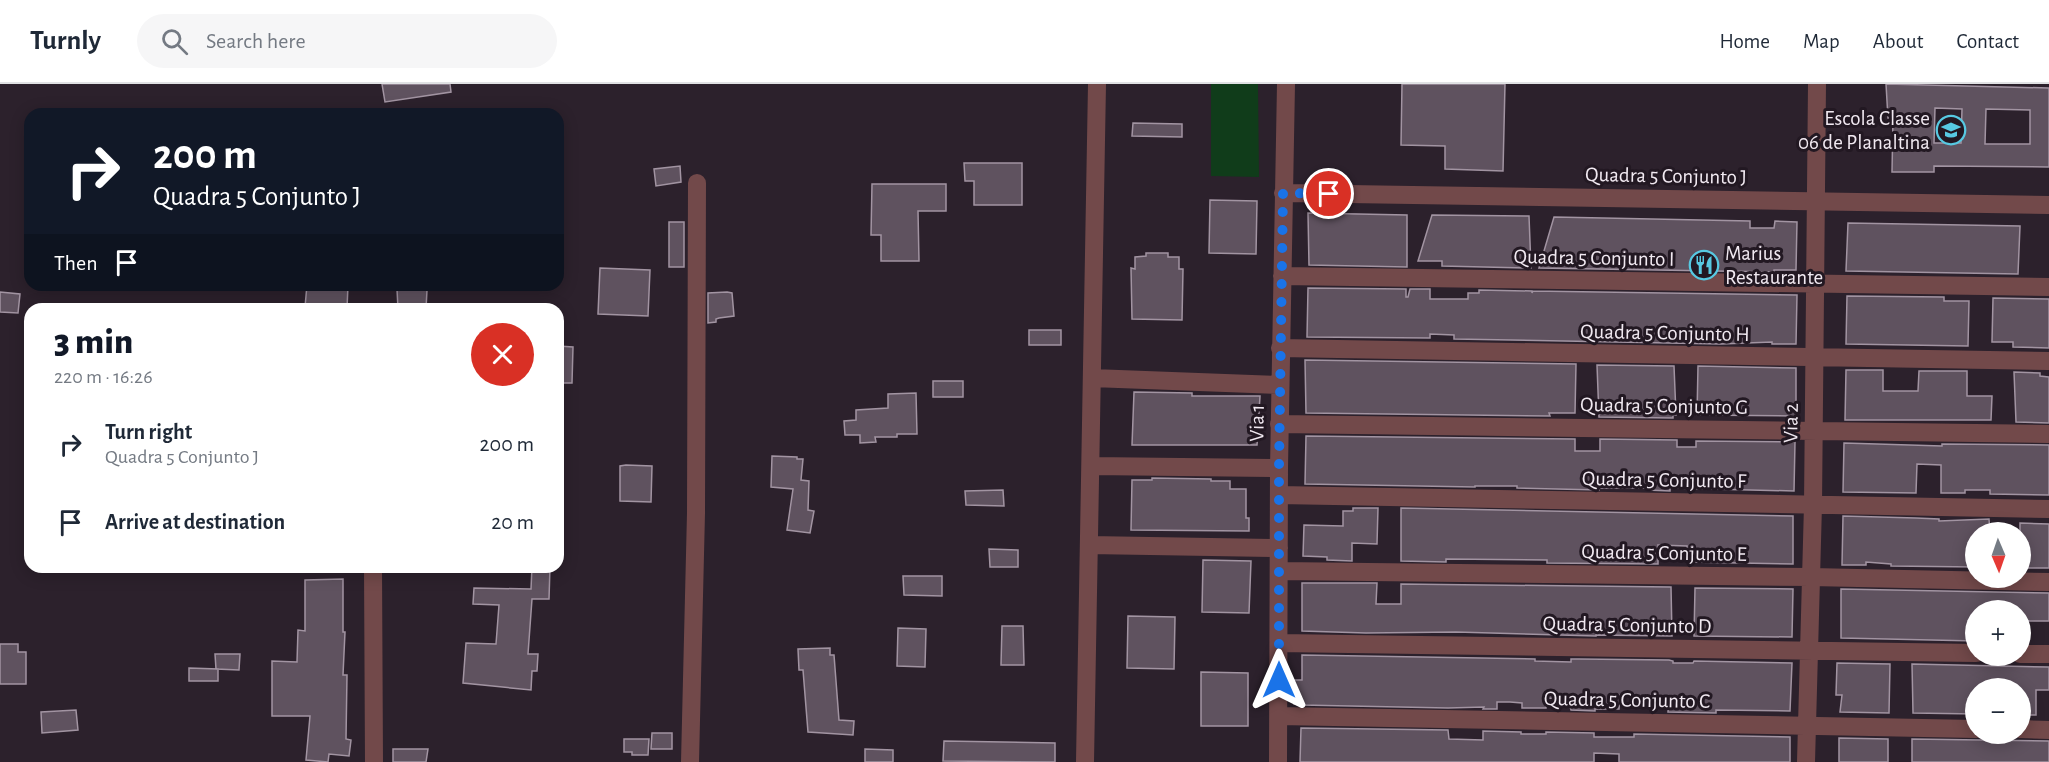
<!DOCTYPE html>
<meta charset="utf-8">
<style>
:root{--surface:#fff;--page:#f6f6f7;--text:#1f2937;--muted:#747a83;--line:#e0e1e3;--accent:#111827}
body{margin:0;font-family:"Alegreya Sans",sans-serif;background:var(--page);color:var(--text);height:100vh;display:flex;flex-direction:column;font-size:22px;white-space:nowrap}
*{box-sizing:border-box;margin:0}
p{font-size:20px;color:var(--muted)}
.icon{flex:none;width:33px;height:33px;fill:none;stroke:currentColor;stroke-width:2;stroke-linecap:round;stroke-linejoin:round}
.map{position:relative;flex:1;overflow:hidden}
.panel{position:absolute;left:24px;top:219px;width:540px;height:270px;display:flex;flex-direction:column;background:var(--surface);border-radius:18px;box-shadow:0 3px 15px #0003}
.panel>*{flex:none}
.banner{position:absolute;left:24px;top:24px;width:540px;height:183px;border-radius:18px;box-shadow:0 3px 15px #0003;background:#111827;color:#fff;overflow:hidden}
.needle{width:39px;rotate:178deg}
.controls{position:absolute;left:1965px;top:438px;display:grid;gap:12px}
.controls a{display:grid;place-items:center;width:66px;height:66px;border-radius:50%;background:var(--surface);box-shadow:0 3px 15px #0003;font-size:30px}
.pin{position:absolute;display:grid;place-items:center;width:51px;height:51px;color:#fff;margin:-26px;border:3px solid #fff;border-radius:50%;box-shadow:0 2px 6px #0007}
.me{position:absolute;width:66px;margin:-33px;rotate:0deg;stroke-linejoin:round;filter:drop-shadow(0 0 4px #0008)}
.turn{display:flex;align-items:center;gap:21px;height:126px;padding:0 30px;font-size:27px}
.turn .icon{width:78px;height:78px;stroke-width:2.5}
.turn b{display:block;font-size:42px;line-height:51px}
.then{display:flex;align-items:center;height:57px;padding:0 30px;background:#0003;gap:12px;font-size:22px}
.round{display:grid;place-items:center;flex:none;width:63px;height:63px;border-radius:32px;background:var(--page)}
.overview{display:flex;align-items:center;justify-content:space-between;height:102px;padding:0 30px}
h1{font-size:36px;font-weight:800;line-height:45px;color:var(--accent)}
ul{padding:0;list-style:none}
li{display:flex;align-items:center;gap:18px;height:78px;padding:0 30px}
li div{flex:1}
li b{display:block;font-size:22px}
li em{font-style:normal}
header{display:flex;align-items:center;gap:36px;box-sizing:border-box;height:84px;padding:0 30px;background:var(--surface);border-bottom:2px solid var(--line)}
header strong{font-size:28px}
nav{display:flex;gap:33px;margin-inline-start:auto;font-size:21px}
.search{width:420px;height:54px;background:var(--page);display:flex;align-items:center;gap:15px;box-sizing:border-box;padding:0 21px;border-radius:33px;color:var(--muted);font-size:22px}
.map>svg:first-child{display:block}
.green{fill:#103c1a}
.building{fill:#5f525f;stroke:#a294a2;stroke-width:1.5;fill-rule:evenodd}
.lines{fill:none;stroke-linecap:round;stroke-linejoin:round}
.street{stroke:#72494a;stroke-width:18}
.route{stroke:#1a73e8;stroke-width:10;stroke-dasharray:0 18}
.labels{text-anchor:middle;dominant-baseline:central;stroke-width:6;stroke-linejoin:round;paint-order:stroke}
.poi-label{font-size:21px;fill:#f1e9f1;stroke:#221822;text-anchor:end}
.street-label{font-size:21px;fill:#f1e9f1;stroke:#221822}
</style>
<header>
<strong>Turnly</strong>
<div class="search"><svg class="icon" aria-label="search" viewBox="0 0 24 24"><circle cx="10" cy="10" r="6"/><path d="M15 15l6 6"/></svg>Search here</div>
<nav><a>Home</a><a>Map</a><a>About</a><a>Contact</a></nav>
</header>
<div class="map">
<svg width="2049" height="678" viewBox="0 0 2049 678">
<rect width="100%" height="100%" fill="#2c212c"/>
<path class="green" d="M1211 0H1258L1259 93 1211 92Z"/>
<path class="building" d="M382 0H450L451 8 385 18Z
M1402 0H1505L1503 87 1445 85V62L1401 61Z
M1886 0 2049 4V83L1934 82V88H1892L1893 34H1888ZM1935 24 1962 25 1961 59H1934ZM1986 25 2030 26V60H1985Z
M1133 39 1182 40V53L1132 52Z
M964 79H1022V121H974V97H965Z
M680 82 681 98 656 102 654 85Z
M872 100H946V127H918L919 177H881V151H871Z
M1210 116 1257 117 1256 170 1209 169Z
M1308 129 1407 131V183L1309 181Z
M1432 131 1529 132 1531 184 1442 182V177H1418Z
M1554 133 1750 137V144H1774L1775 137 1797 138 1796 186H1774V188L1539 184Z
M669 138H684V183H669Z
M1848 139 2020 142 2018 190 1846 187Z
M1146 169H1168V173H1179V185H1183L1182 236 1132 235 1131 184 1135 185V173L1146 172Z
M600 184 650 186 648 232 598 230Z
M307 201H348L347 225 305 223Z
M1308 204 1406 205V213H1408L1410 205H1430V215H1468V209H1479V206L1532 207V209L1533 207 1797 211 1796 260H1772V258L1721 260 1454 255V251L1430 250V254L1307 253Z
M397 205 427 206 426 225H398Z
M0 208 20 210 18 229 0 228Z
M727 208 732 209 734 232 719 234 716 235V238L708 239V209Z
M1847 212 1944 213V217H1969L1968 262 1846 260Z
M1993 214 2049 215V264L2013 263V258H1992Z
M1029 246H1061V261H1029Z
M558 262 573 263 572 299H558Z
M1305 276 1576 280 1575 329H1549L1550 332 1306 329Z
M1597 281 1674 282 1676 331H1673V334L1599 333Z
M1698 282 1796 284V332L1697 331Z
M1846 286H1883V307H1918L1919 287H1967V312H1992L1991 336H1845Z
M2014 288 2040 289V292L2049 293V339L2016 338Z
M933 297H963V313H933Z
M1134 308 1192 309V312H1260L1257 361H1132Z
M916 309 917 350H897V353H875L876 358 860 359V351H845L844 337 856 336V326L888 324V310Z
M1306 352 1575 355V367H1600V355L1677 356V363H1696V357L1795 358 1794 407 1670 404V407L1647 406 1646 404H1599V406L1517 404V402H1475V403L1305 400Z
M1844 359 1942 362V360L2049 361V411L1990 410V406H1965V409H1941V381L1917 380 1916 409 1843 408Z
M772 372 797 373V375H803L801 396 809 397 808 426 814 427 810 449 787 446 793 405 771 403Z
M626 381 652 382 651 418 620 417V382Z
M1152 394 1211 395V397H1230V405H1246V434H1249V447L1131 446 1132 396H1152Z
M1003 406 1004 422 966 421 965 407Z
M1353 424H1378L1377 460 1352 459V477L1327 476V473L1303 472 1304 441 1343 442V427H1353Z
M1401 424 1793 432V480L1687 478V462L1658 461V480L1547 479V476L1446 475V478L1401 477Z
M1843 432 1916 434 1939 435V437L1989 435 1990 448H1976V483L1891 482V480L1866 478V481H1842Z
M2020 439 2049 440V484H2020Z
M989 465 1018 466V483H990Z
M1203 476 1251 477 1249 529 1202 528Z
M532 483H550L549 515H532L528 570H538L537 587H532L531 606 463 599 466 559 496 560 499 521 473 520 474 504 531 505Z
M903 492H942V512L904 511Z
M343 495V548H345L343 591H347L346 655 351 656 349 672 329 670 328 678 306 676 310 632H272V577L297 578 298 546 305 547V496Z
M1302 499H1377L1376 520H1401V500L1671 503 1672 552 1596 551V552L1456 548 1366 549 1302 547Z
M1695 504 1793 505 1792 553 1694 552Z
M1841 505 2049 509V537H2020V526H1976V557L1841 554Z
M1128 532 1175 533 1174 585 1127 584Z
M1002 542H1023L1024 581H1001Z
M898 544 926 545 925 583 897 582Z
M0 560H18V568H26V600H0Z
M830 564V571H834L839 636 854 637 853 651 808 648 803 586H799L798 565Z
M215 570H240L239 586 216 585Z
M1302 571 1535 575V577L1571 578V575H1579L1669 576 1673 577V579H1693L1694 577 1792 579 1790 627 1716 626V629L1668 628 1669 613 1620 611 1619 625H1595V627L1571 626 1568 615 1546 614V624H1522V619L1510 618H1497V625H1483L1484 623 1448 624 1301 621 1294 620V596H1302Z
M1837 579 1890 580 1889 629 1840 628 1842 611H1836Z
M1912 580 2049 583V606H2036V631H2020V604H1976V630L1913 629Z
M189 584 218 585V597H189Z
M1201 588 1248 589V642H1201Z
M76 626 78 646 42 649 41 628Z
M1301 644 1448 646 1449 655 1483 656V647L1521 648V650H1546V648L1594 649V653H1634V650L1790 653V678H1619V670L1594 669V678H1300Z
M652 649H672V665H651Z
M1839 654 1888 655V678H1839Z
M624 655H649L648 671H632V668H624Z
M1912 655 2049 657V678H1912Z
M944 657 1055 659V678L943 677Z
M393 665H428L426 678H393Z
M865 665 893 666V678H865Z"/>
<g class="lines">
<path class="street" d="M1283 109 2049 121
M1282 192 2049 203
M1280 264 2049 277
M1092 294 1280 301
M1279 340 2049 350
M1091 382 1279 384
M1279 411 2049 425
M1089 461 1279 464
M373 483 374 678
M1279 487 1811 493 2049 498
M1279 559 1976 569
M2020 570H2049
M1279 632 1976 645
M2020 645 2049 646
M690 678 696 429 697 99
M1085 678 1097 0
M1278 678 1279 384 1286 0
M1806 678 1813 421 1817 0"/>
</g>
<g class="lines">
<path class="route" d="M1279 596V384L1283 109 1329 110"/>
</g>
<defs>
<g id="school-ring" transform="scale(1.5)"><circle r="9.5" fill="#221822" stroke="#57c9e2" stroke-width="1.5"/><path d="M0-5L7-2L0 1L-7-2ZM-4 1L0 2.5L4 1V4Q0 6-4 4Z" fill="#57c9e2"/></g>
<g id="restaurant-ring" transform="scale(1.5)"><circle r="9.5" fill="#221822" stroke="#57c9e2" stroke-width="1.5"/><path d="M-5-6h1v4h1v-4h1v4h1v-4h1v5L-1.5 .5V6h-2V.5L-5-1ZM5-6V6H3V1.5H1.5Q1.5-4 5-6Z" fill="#57c9e2"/></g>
</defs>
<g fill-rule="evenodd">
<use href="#school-ring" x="1951" y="46"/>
<use href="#restaurant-ring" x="1704" y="181"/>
</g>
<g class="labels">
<g class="poi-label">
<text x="1930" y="34">Escola Classe<tspan x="1930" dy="24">06 de Planaltina</tspan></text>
<text x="1725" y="169" text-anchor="start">Marius<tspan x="1725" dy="24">Restaurante</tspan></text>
</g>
<g class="street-label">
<text transform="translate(1666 92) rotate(1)">Quadra 5 Conjunto J</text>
<text transform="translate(1594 174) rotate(1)">Quadra 5 Conjunto I</text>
<text transform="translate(1665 249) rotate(1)">Quadra 5 Conjunto H</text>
<text transform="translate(1664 322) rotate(1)">Quadra 5 Conjunto G</text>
<text transform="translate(1257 339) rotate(-89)">Via 1</text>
<text transform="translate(1791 339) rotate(-89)">Via 2</text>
<text transform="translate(1664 396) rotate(1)">Quadra 5 Conjunto F</text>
<text transform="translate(1664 469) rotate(1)">Quadra 5 Conjunto E</text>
<text transform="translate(1627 541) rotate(1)">Quadra 5 Conjunto D</text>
<text transform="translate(1627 616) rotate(1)">Quadra 5 Conjunto C</text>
</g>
</g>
</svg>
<div class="controls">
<a><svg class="needle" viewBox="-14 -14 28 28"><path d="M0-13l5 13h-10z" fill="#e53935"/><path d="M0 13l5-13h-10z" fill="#747a83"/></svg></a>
<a>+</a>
<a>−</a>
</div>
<div class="pin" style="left:1329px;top:110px;background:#d93025"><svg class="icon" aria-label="arrive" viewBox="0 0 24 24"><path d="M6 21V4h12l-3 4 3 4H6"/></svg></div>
<svg class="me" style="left:1279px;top:596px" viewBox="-20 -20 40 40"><path d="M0-17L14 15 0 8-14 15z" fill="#1a73e8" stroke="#fff" stroke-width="4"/></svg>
<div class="banner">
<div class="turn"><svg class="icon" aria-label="right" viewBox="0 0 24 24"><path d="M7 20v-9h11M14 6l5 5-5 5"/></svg><div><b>200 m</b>Quadra 5 Conjunto J</div></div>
<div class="then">Then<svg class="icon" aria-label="arrive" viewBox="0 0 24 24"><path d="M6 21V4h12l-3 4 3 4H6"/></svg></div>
</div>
<section class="panel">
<div class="overview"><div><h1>3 min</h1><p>220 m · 16:26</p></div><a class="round" style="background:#d93025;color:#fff"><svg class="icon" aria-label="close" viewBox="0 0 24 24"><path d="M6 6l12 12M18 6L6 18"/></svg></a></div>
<ul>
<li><svg class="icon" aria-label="right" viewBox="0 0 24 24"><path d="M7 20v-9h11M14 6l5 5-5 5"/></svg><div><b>Turn right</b><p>Quadra 5 Conjunto J</p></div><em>200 m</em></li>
<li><svg class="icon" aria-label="arrive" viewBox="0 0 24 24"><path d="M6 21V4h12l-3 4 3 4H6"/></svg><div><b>Arrive at destination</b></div><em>20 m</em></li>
</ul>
</section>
</div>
